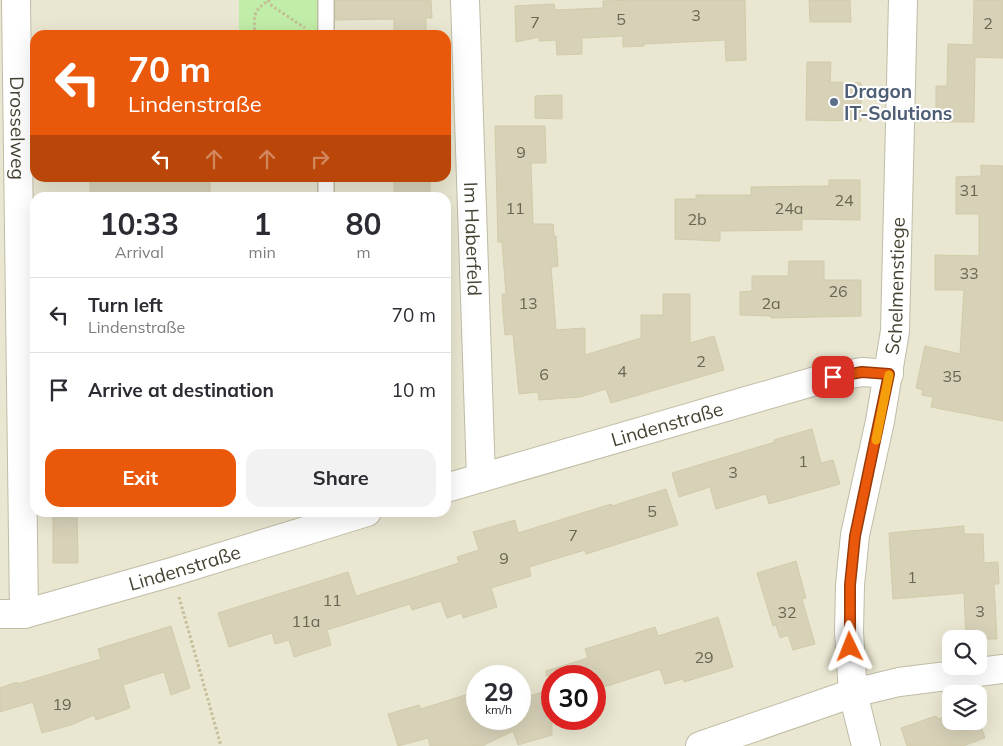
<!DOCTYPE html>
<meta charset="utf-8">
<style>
:root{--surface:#fff;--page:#f2f2f3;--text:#2b2b33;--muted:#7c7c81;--line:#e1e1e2;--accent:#ea580c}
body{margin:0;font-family:Mulish,sans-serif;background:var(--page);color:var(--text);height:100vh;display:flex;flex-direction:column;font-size:19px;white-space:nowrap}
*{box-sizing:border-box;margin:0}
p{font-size:16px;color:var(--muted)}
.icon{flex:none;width:28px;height:28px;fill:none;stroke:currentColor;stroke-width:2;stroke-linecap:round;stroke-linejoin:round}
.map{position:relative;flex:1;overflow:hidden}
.side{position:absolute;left:30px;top:192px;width:421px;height:325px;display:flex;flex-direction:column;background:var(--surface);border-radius:15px;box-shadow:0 5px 20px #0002}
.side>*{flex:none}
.top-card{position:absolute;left:30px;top:30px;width:421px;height:152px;border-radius:15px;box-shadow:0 5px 20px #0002;background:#ea580c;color:#fff;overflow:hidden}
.controls{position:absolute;left:942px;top:630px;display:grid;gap:10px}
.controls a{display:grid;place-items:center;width:45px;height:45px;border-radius:10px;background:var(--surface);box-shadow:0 5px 20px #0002;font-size:25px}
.speed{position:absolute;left:466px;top:665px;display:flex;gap:10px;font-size:25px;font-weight:700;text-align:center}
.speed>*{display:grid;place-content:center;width:65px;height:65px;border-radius:50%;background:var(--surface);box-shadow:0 5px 20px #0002;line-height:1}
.speed small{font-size:12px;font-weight:400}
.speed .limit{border:8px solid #d22;background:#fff;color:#111}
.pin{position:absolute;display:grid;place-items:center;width:42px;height:42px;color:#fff;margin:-21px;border-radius:10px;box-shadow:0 2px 8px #0006}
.me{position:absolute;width:55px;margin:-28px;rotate:358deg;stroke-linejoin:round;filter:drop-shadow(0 0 4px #0008)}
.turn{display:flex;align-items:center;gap:18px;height:105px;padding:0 15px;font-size:22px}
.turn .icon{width:65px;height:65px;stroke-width:2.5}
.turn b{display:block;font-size:35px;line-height:42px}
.lanes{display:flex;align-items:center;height:48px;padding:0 15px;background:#0003;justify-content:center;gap:25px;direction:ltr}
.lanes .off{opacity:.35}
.eta{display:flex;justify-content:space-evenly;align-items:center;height:85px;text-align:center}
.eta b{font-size:30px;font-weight:700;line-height:35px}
.primary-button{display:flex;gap:10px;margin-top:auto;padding:10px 15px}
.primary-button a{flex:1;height:58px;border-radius:15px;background:var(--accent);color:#fff;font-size:20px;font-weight:700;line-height:58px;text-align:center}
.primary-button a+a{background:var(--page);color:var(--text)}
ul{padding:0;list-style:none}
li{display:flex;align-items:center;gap:15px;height:75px;padding:0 15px;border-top:1px solid var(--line)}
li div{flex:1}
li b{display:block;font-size:19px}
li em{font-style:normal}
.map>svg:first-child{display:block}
.residential{fill:#e9e6d1;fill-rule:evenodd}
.green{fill:#c0eda7}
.building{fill:#d7d1b8;stroke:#d2cbaa}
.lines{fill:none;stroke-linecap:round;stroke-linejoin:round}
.service-casing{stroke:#c0bda5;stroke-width:18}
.minor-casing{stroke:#c0bda5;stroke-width:30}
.path{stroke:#c4bd95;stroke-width:3;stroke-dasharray:2.5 2.5;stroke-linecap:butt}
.service{stroke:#fff;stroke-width:15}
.minor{stroke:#fff;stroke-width:28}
.route-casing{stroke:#983908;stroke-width:12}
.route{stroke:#ea580c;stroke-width:9}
.slow{stroke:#f59e0b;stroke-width:9}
.service-dot{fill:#5c6f8a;stroke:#fff;stroke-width:2}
.labels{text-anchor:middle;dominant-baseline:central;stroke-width:4;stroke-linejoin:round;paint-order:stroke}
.number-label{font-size:16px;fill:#6b6654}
.service-label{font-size:19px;font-weight:bold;fill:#4e5e75;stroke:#fff;text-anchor:start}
.street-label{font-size:19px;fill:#474333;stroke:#fff}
</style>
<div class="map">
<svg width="1003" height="746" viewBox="0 0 1003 746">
<rect width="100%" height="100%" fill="#f4f2e4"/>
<path class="residential" d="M0 0H1003V746H0ZM35 35H446V178H35ZM35 198H446V512H35ZM951 639H979V666H951ZM478 676H520V719H478ZM552 676H595V719H552ZM951 694H979V721H951Z"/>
<path class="green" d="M239 0H320V35H239Z"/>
<path class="building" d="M335 0H431L432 18H426V35H394V19L335 20Z
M634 0H745L746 60 726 61 725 40 644 44V46L623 47V36L582 38V54L557 55 556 40 539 41V37L516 42 515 6 554 4 555 10 603 8V1Z
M809 0H850L851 22H810Z
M974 0H1003V58L975 57 974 122H936V86H947L948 44 973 45Z
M807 62H831L830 82 861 83V121L806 120Z
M562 95V119L535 118V96Z
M495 126H545L546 163H531L533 224H553L554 236H556L558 266 551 267 556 330 585 328V355L641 338V315H663V294H690V343L714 336 724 370 611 403 606 389 580 397 539 400 538 392 519 394 513 334 505 335 503 312 502 294H506L502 242H498Z
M981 165 1003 166V421L931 407 933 397 922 395 923 390 916 388 925 346 960 354 964 290H935V255L979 256V214H956V177L981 176Z
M90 178H210V198H90Z
M394 178H430V198H394Z
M829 180H860V220L802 219V230L720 231V241L675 239V199H696V195H751V187L829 186Z
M789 261H824V280H861V316L771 318V316L740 315V292L752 291V276H788Z
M812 429 821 463 833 460 840 484 769 504 766 494 716 509 710 487 679 497 672 473 775 442 774 440Z
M666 489 678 525 586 554 585 550 529 567 531 576 491 588 497 607 463 618 462 613 447 618 441 601 412 610 410 604 327 630 331 645 294 657 289 640 275 644 272 633 229 647 218 613 348 572 356 596 459 563 457 557 479 550 473 532 515 520 518 533 611 504 612 506Z
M53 512H77L78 563H53Z
M964 526V534H983L984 563 998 562 999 584H994L997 639H966L964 593 893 599 889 533Z
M796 561 806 598 802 599 815 644 793 650 788 635 780 638 776 625 773 626 757 573Z
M718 617 733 667 684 682 683 679 665 684 660 669 598 689 595 676H546V671L588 658 585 649 655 627 658 636Z
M171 626 190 688 171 695 164 672 123 685 130 708 96 720 94 715 71 725 42 733 33 702 0 712V688L17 682V684L101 659 98 649Z
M552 689V735L518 745 513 731 482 746H430L428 738 398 746 388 714 419 705 421 709 478 691V719H520V699Z
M951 715V721L979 720 985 738 963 746H907L901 728 936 716 938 719Z"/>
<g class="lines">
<g class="service-casing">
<path id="service" d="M326 35V0
M326 178V198"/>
</g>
<g class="minor-casing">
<g id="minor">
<path id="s1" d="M16 0 24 614"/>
<path id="s2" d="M465 0 481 478"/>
<path id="s3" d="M446 488 819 380 862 372 889 374"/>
<path id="s4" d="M0 614H24L172 572 367 512"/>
<path d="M700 746 853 693 899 682 1003 669"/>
<path id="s5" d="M866 746 853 693 849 632 850 585 855 535 880 421 895 331 903 0"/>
</g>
</g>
<path class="path" d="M268 0 272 6 305 28
M255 35C254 17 252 11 268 1
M179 597 221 746"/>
<use href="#service" class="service"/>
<use href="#minor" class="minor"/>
</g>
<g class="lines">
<g class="route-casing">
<path id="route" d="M833 377 862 372 889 374 855 536 850 585V647"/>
</g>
<use href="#route" class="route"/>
<path class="slow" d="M876 440 889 375"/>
</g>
<circle class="service-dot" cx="834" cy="102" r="5"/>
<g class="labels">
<g class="number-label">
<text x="696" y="15">3</text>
<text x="621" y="19">5</text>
<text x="535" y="22">7</text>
<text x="988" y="23">2</text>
<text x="521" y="152">9</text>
<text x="969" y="190">31</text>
<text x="844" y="200">24</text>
<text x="515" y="208">11</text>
<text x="789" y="208">24a</text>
<text x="697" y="219">2b</text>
<text x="969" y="273">33</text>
<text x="838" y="291">26</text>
<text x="528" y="303">13</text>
<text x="771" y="303">2a</text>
<text x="701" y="361">2</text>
<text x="622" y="371">4</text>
<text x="544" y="374">6</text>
<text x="952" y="376">35</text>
<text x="803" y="461">1</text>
<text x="733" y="472">3</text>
<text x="652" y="511">5</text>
<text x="573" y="535">7</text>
<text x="504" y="558">9</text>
<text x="912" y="577">1</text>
<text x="332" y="600">11</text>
<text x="980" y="611">3</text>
<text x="787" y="612">32</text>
<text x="306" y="621">11a</text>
<text x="704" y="657">29</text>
<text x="62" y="704">19</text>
</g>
<g class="service-label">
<text x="844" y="91">Dragon<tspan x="844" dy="22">IT-Solutions</tspan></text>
</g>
<g class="street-label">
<text stroke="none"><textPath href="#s1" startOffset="128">Drosselweg</textPath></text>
<text stroke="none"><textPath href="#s2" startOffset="239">Im Haberfeld</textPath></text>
<text stroke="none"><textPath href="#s5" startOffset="466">Schelmenstiege</textPath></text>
<text stroke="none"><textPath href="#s3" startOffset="230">Lindenstraße</textPath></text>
<text stroke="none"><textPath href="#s4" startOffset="191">Lindenstraße</textPath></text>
</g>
</g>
</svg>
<div class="controls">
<a><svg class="icon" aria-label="search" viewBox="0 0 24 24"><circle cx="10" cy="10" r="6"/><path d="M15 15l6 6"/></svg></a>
<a><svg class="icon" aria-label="layers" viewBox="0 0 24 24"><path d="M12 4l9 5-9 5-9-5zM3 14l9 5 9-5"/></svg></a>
</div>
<div class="speed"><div>29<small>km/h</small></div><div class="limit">30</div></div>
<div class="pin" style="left:833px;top:377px;background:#d93025"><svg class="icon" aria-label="arrive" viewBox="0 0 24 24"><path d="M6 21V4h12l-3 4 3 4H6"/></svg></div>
<svg class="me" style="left:850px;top:647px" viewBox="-20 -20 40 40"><path d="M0-17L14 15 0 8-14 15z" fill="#ea580c" stroke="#fff" stroke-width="4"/></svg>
<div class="top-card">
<div class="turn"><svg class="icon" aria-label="left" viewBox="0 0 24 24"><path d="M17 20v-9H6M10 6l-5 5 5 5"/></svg><div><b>70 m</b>Lindenstraße</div></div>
<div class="lanes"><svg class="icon" aria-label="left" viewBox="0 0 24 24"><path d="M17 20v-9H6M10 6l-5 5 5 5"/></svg><svg class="icon off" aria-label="ahead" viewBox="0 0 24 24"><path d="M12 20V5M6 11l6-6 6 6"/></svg><svg class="icon off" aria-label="ahead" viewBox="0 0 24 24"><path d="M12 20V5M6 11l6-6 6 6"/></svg><svg class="icon off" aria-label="right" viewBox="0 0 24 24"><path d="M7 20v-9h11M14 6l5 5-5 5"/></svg></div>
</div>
<section class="side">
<div class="eta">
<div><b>10:33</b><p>Arrival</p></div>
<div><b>1</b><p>min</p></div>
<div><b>80</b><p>m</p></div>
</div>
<ul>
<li><svg class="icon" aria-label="left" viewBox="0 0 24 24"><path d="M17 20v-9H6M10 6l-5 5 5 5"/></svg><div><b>Turn left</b><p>Lindenstraße</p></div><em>70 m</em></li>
<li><svg class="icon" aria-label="arrive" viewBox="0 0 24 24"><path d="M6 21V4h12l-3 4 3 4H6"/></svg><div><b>Arrive at destination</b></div><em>10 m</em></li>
</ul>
<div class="primary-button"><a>Exit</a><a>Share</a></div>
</section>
</div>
